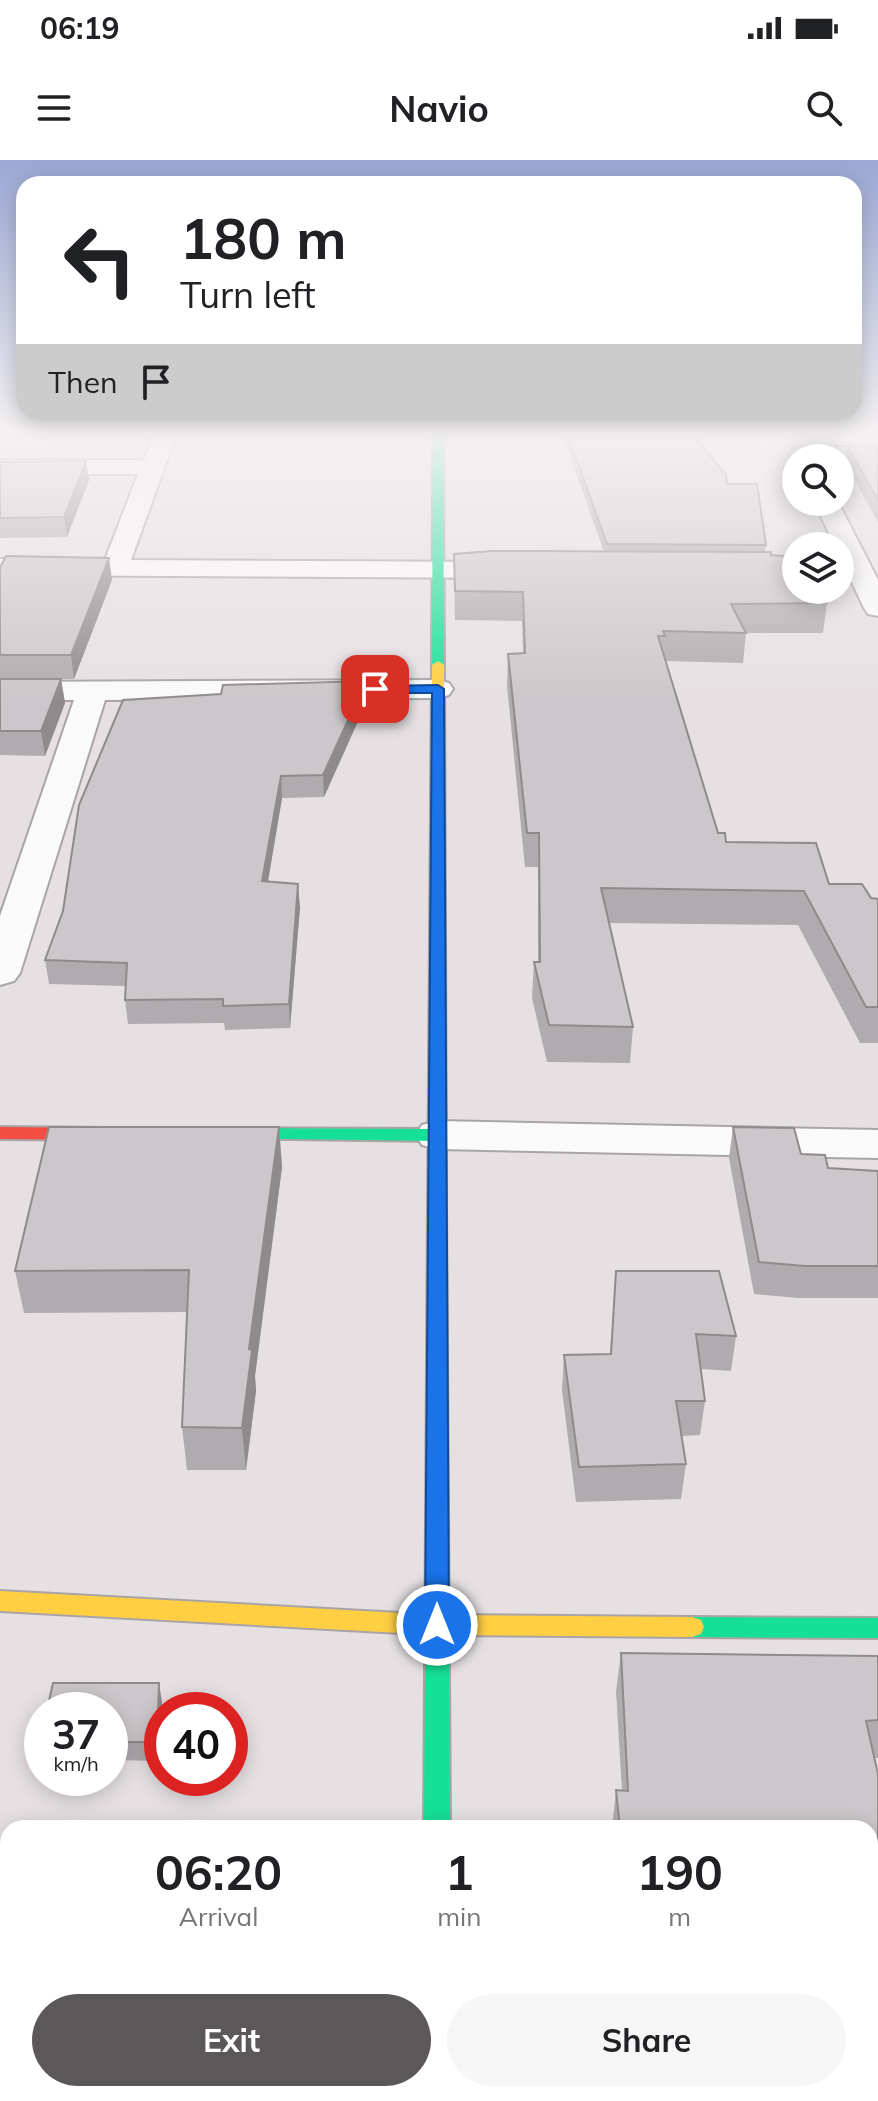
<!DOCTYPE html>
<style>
:root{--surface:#fff;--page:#f6f6f6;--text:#202124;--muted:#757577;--accent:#5c585a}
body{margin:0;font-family:Mulish,sans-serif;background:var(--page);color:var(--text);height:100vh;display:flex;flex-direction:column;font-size:30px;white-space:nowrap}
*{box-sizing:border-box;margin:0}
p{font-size:26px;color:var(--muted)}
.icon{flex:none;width:44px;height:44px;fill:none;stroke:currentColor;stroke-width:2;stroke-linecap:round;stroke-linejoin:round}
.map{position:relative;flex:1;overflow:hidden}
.sheet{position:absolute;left:0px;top:1660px;width:878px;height:282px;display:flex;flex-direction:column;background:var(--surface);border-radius:24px 24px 0 0;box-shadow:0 4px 20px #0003}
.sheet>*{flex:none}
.hud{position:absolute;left:16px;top:16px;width:846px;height:244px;border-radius:24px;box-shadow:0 4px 20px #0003;background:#fff;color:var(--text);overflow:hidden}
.controls{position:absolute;left:782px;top:284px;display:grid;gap:16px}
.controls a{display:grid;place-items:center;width:72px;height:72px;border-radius:50%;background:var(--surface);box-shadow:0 4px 20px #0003;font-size:40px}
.speed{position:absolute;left:24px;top:1532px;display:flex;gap:16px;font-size:40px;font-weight:700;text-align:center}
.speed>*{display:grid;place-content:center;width:104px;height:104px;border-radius:50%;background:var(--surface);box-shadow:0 4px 20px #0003;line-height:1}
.speed small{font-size:20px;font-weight:400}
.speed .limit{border:12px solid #d22;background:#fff;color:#111}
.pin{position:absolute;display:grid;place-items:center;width:68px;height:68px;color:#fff;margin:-34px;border-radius:16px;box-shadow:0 4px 12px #0006}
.me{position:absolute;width:88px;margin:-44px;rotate:0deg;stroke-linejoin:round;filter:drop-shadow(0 0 6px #0008)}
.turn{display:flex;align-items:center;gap:28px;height:168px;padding:0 32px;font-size:36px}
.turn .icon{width:104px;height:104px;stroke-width:2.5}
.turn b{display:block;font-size:56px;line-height:68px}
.then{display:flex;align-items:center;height:76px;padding:0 32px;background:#0003;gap:16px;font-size:30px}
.eta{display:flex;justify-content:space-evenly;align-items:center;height:136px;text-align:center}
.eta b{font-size:48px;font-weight:700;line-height:56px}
.button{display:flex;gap:16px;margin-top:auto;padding:16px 32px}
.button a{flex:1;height:92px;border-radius:48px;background:var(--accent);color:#fff;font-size:32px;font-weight:700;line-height:92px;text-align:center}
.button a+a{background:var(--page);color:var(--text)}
.status{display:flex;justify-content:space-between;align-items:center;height:56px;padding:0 40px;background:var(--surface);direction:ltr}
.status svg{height:22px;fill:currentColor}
header{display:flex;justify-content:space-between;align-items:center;height:104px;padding:0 32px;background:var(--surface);font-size:36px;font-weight:700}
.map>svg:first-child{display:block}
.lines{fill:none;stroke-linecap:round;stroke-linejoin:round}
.street-casing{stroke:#a9a4a6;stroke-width:4}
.fast-casing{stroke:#a9a4a6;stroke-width:4}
.slow-casing{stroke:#a9a4a6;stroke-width:4}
.jam-casing{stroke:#a9a4a6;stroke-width:4}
.street{fill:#fbfafb;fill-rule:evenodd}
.fast{fill:#16e098;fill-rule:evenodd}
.slow{fill:#ffcf43;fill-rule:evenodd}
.jam{fill:#f24e42;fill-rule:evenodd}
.wall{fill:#afabae}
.shaded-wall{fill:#8f8b8d}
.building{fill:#ccc7ca;stroke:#8f8b8d;stroke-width:2}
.route{fill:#1a73e8;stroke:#114b97;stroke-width:2}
</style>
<div class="status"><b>06:19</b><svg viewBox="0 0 49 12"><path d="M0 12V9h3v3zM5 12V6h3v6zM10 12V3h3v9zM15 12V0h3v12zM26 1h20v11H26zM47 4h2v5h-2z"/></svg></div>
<header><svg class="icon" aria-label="menu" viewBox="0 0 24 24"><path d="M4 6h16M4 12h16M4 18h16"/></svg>Navio<svg class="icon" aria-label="search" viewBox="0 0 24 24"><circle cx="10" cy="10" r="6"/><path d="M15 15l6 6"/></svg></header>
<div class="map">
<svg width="878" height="1941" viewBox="0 0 878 1941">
<rect width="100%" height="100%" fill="#e6e0e3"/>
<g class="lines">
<g class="street-casing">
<path id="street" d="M156 270H178L131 400 514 402 523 404 527 410 523 416 514 418 0 415V399L105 400 138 314H0V300H144Z
M802 287H878V301L794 299 790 294 794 289Z
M814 342H838L878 420V456L868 454 864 448 840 397V386H835Z
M438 520 449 523 453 529 449 535 438 538 105 540 20 813 14 821 0 825V756L74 540H0V522Z
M438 961 878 970V998L438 989 422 985 416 975 422 965Z"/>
</g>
<g class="fast-casing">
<path id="fast" d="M433 270H443L444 505 438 509 432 505Z
M218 968 438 969 447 975 438 981 212 978 209 974Z
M437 1038 446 1044 450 1668H424L428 1044Z
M692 1457 878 1458V1478L692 1477 683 1474 680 1467 683 1460Z
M422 1934H452V1941H422Z"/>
</g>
<g class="slow-casing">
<path id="slow" d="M438 501 444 505 446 1044 437 1050 428 1044 432 505Z
M0 1431 437 1455 692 1457 701 1460 704 1467 701 1474 692 1477 437 1475 0 1451Z"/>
</g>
<g class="jam-casing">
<path id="jam" d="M0 967 106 968 115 974 106 980 0 979Z"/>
</g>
<use href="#street" class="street"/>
<use href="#fast" class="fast"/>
<use href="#slow" class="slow"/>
<use href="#jam" class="jam"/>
</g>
<path class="wall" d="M561 270H689L727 324 766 385 765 392 771 395 827 443 823 473H746L743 503 666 501 718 673 726 682 829 724 871 738 878 739V883H860L798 765 609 763 633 867 630 903 547 902 532 838 534 802H538V707H525L507 525 508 494 523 493 522 461 455 460 454 394 604 392Z
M847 286H878V362L845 303Z
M0 301H86L89 320 67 377 0 378Z
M0 407 112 420 74 519H0Z
M0 519H61L65 543 45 596 0 595Z
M367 541 324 637 282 638 268 722 300 747 290 868 225 870 224 863 128 864 125 840 126 826 49 824 45 800Z
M279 967 282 1007 255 1216 256 1231 246 1310H187L182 1267 187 1152 24 1153 15 1111Z
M733 967 801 994 828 1008 878 1011V1138H799L754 1134 729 998Z
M616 1111 736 1176 731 1211 701 1209 705 1241 700 1275 681 1276 686 1304 681 1339 576 1342 562 1230 564 1195 610 1194Z
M621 1493 878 1496V1598H874L878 1614V1910L870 1908V1668H612L616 1630H622L616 1532Z
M162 1542 160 1601 110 1600V1550Z"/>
<path class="shaded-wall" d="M86 301 89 320 67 377 64 357Z
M109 398 112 420 74 519 71 495Z
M61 519 65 543 45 596 41 571Z
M366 521 367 541 324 637 323 615Z
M281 616 282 638 264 744 262 721Z
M298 724 300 747 290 868 289 844Z
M279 967 282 1007 255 1216 256 1231 246 1310 242 1268 249 1189Z
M159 1523 162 1542 160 1601 157 1582Z"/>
<path class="building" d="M566 270H689L726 315 727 324H757L766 385 607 384Z
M847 286H878V340Z
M0 301 5 302 86 301 64 357 0 358Z
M493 391 771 392V395L796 397V430H821L827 443 731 444 746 473 663 471 665 476H658L718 673H725L726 682 816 683 829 724H862L871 738 878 739V847H866L804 731 601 728 633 867 549 865 534 802H540L539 673H527L508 494 525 493 523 432 455 431 454 394Z
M6 396 109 398 71 495H0V407Z
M0 519H61L41 571H0Z
M366 521 323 615 281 616 262 721 298 724 289 844 223 846V839L125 840 127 803 45 800 63 751 79 645 123 540 221 534 223 525Z
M49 967H279L249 1189 252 1190 242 1268 182 1267 189 1110 15 1111Z
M733 967 794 968 801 994 825 995 828 1008 878 1011V1106H804L759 1102Z
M616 1111H719L736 1176 696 1174 705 1241H676L686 1304 579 1307 564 1195 611 1194Z
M621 1493 878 1496V1560L866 1561 878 1614V1867L870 1846V1668H620L616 1630 628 1631Z
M53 1523H159L157 1582H110V1550H47Z"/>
<linearGradient id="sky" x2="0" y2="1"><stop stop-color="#9ba8d4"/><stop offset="0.5" stop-color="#f4f1f2"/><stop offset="1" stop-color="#f4f1f2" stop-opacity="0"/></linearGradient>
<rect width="878" height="542" fill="url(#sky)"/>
<path class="route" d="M438 525 444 529 449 1465 446 1473 437 1476 429 1473 425 1465 432 533H375L369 529 375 526Z"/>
</svg>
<div class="controls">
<a><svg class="icon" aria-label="search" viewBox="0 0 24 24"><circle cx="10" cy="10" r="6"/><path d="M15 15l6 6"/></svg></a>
<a><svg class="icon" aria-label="layers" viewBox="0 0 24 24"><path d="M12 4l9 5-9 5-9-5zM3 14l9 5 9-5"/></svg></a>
</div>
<div class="speed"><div>37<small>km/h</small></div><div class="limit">40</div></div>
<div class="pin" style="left:375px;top:529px;background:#d93025"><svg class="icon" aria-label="arrive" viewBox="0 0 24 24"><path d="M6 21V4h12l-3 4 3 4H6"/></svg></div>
<svg class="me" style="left:437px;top:1465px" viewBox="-20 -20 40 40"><circle r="17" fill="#1a73e8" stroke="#fff" stroke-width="3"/><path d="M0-11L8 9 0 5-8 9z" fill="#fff"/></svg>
<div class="hud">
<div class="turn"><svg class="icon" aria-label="left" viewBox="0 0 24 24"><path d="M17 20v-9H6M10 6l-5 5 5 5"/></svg><div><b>180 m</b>Turn left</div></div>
<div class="then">Then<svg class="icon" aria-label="arrive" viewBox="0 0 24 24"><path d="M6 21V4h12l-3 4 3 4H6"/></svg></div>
</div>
<section class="sheet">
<div class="eta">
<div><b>06:20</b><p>Arrival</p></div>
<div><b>1</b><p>min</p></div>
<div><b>190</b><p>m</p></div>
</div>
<div class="button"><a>Exit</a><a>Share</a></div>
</section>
</div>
